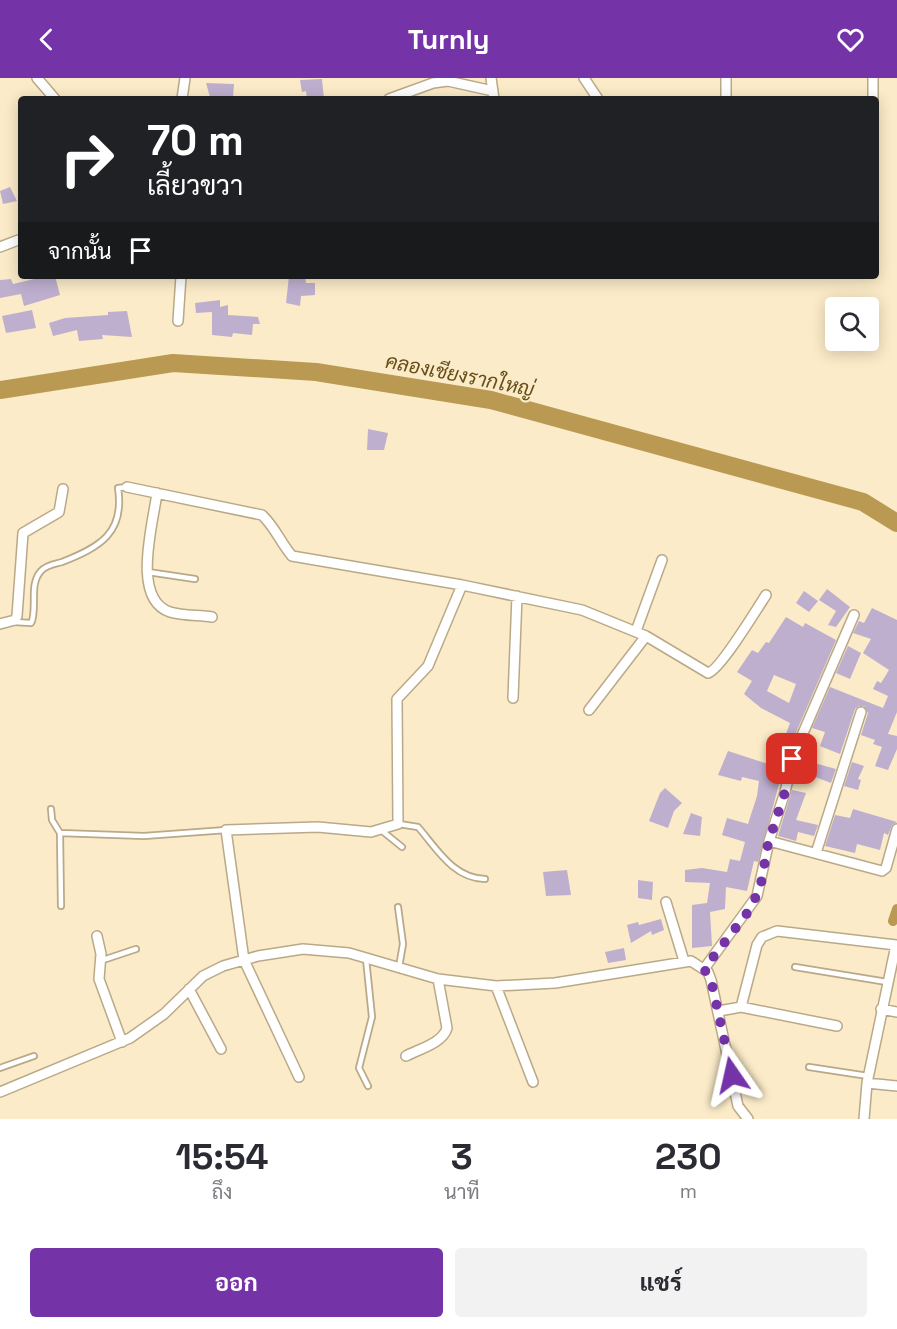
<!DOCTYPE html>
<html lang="th">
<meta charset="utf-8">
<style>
:root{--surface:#fff;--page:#f2f2f3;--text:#2b2b33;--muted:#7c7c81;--accent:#7533a8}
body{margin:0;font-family:"Space Grotesk",Sarabun,sans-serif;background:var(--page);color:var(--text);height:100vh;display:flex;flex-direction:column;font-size:22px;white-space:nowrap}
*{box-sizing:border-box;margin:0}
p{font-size:20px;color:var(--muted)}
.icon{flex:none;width:33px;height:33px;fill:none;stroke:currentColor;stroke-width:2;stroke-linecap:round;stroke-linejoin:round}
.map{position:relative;height:1041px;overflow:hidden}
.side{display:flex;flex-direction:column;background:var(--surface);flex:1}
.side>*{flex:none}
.hud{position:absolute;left:18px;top:18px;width:861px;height:183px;border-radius:6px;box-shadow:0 3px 15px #0003;background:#202124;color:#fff;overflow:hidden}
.buttons{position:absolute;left:825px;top:219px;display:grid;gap:12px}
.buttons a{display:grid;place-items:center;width:54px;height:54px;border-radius:6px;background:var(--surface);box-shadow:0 3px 15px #0003;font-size:30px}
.pin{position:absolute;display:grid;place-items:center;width:51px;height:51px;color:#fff;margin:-26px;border-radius:12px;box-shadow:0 3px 9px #0006}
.me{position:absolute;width:66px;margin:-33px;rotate:349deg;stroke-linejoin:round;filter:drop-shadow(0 0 4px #0008)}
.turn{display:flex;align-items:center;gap:21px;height:126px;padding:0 30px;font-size:27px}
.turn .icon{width:78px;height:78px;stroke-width:2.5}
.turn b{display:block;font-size:42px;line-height:51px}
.then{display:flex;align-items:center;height:57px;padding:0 30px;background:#0003;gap:12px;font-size:22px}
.eta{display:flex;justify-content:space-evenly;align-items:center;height:102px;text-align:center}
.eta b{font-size:36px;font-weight:700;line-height:42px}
.cta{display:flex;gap:12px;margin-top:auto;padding:12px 30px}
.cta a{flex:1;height:69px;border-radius:6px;background:var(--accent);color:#fff;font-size:24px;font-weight:700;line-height:69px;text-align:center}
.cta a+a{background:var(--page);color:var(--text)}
header{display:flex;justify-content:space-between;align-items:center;height:78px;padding:0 30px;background:var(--accent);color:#fff;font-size:27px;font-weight:700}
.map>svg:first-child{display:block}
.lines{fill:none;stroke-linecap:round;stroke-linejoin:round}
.canal{stroke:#ba9a52;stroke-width:10}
.river{stroke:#ba9a52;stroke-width:18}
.building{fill:#beafcf;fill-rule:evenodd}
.lane-casing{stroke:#b9a988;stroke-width:8}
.street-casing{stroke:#b9a988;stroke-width:12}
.lane{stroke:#fff;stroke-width:4.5}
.street{stroke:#fff;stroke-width:9}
.route{stroke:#7533a8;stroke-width:10;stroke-dasharray:0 18}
.labels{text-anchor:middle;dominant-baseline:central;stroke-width:4.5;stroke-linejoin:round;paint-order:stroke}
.water-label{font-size:20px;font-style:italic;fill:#654e17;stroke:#fbebc8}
</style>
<header><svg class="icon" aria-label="back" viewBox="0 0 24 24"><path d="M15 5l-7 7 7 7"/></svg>Turnly<svg class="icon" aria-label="heart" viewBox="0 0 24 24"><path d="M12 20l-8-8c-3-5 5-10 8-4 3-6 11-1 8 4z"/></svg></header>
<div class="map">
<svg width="897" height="1041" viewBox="0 0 897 1041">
<rect width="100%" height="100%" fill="#fbebc8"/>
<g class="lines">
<path class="canal" d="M893 843 897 831"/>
<path class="river" d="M0 312 173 285 316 294 491 322 863 424 897 445"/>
</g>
<path class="building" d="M322 1 324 21H307L306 13 302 14 300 2Z
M206 5 234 6 233 20 210 19Z
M10 109 17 123 3 126 0 113Z
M47 198H55L60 217 24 228 21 216 0 220V202L11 201 13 206Z
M289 198H305L306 205H315V217L301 218 300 228 286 225Z
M220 222V229L228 227V237L258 239 260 246H253L252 257 233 255 232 259 212 257V234L196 235 195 225Z
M32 232 36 250 6 255 2 238Z
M127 233 132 259 102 257 103 261 79 263 77 252 53 258 49 245 65 240 108 237V234Z
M368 351 388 355 384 372H367Z
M827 511 850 529 836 549 828 547 836 533 819 522Z
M804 513 818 523 809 534 796 525Z
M872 530 897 542V634L888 656 897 658V671L888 692 875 688 882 669 873 666 875 662 861 657 868 635 864 628H859L855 631 840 676 820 668 825 654 812 650 830 609 883 630 888 618 873 611 877 603 881 605 889 592 863 575 871 561 853 555 859 543 864 545Z
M786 539 803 549 805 545 836 562 788 673 758 784 754 783 747 813 726 809 725 831 710 834 712 868 692 870V827L707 825 710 805 685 804V792L702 790 727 794 730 781 740 783 745 764 722 757 727 740 748 746 757 718 759 703 742 699 741 703 718 697 728 673 774 688 790 645 761 630 744 616 752 603 737 594 752 572 758 575 766 564 769 565ZM774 597 796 606 789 625 767 613Z
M848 568 861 575 850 601 836 595Z
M800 681 836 691 831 705 810 697 808 700 796 696Z
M852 684 864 688 858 701 861 702 858 712 844 708Z
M665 710 682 725 674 733 668 750 649 743 660 715Z
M792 712 806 715 796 742 818 747 814 758 798 754 796 763 778 758Z
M853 731 897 744 892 747 888 757 884 755 880 772 857 766 855 775 825 768 835 737 850 740Z
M691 735 702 739 700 758 683 756Z
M567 792 571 817 546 818 543 794Z
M638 802 653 804 652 822 638 820Z
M661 841 664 852 652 857 651 853 631 865 627 847 638 844 639 847Z
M624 870 626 882 608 885 605 874Z"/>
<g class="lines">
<g class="lane-casing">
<path id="lane" d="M148 494 195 501
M14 544 31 545 32 543C37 527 29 506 41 493 46 487 55 486 62 484 100 469 125 455 118 410L127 409
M51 731 52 742 60 755
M399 746 418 749C437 771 453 800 485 801
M381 752 402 769
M61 828 60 755 144 758 226 752
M398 829 403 866 399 889
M366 881 372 939 359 990 368 1008
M100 883 136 871
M795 889 887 904
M809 989 868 998
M0 990 34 978"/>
</g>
<g class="street-casing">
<path id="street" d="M37 0 55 21
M491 0 494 21
M584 0 598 21
M873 0V21
M182 21 185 0
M389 21 433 5 448 3 493 13
M726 21V0
M0 169 21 161
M178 243 181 198
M127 409 262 437C275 449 280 464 292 478L462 507 582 532 646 558 708 595C719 593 757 531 766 517
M157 415C153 446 131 521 170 534 183 538 199 537 212 539
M0 546 15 542 17 538 23 455 59 434 63 411
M636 553 662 482
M513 620 517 518
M589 632 646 558
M769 763 785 714 794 676 854 537
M816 775 861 634
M666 824 684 883
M97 858 101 876 99 901 122 964
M704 891 757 818 769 763 882 793 886 790 897 751
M496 908 533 1004
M189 911 221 971
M741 929 837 948
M881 931 897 934
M719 933 741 929 757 867 762 859 777 853 896 867 867 1005 864 1041
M406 978C419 971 443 965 447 950L438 901
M299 999 244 882 226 752 318 749 371 754 398 746 397 621 428 588 462 507
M867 1005 897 1008
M0 1014 130 960 164 936 203 898 223 888 258 878 303 871 349 875 438 901 496 908 555 905 691 883 708 894 711 902 738 1028 748 1041"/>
</g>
<use href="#lane" class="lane"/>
<use href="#street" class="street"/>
</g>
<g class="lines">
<path class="route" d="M732 997 711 902 704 891 748 834 760 811 768 766 785 714 792 681"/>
</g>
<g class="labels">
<g class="water-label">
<text transform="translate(460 297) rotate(11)">คลองเชียงรากใหญ่</text>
</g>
</g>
</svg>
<div class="buttons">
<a><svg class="icon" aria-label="search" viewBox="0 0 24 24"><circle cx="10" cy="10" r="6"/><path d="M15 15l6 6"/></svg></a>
</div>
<div class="pin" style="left:792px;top:681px;background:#d93025"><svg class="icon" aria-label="arrive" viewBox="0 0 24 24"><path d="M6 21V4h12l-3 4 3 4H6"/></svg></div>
<svg class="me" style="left:732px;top:997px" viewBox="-20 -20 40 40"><path d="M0-17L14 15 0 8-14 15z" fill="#7533a8" stroke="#fff" stroke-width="4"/></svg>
<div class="hud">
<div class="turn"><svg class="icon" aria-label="right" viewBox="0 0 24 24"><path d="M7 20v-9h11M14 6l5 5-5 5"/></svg><div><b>70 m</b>เลี้ยวขวา</div></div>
<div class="then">จากนั้น<svg class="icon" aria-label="arrive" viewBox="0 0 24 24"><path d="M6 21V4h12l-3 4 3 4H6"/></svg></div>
</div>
</div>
<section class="side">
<div class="eta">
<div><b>15:54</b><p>ถึง</p></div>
<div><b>3</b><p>นาที</p></div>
<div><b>230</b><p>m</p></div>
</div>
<div class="cta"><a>ออก</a><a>แชร์</a></div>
</section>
